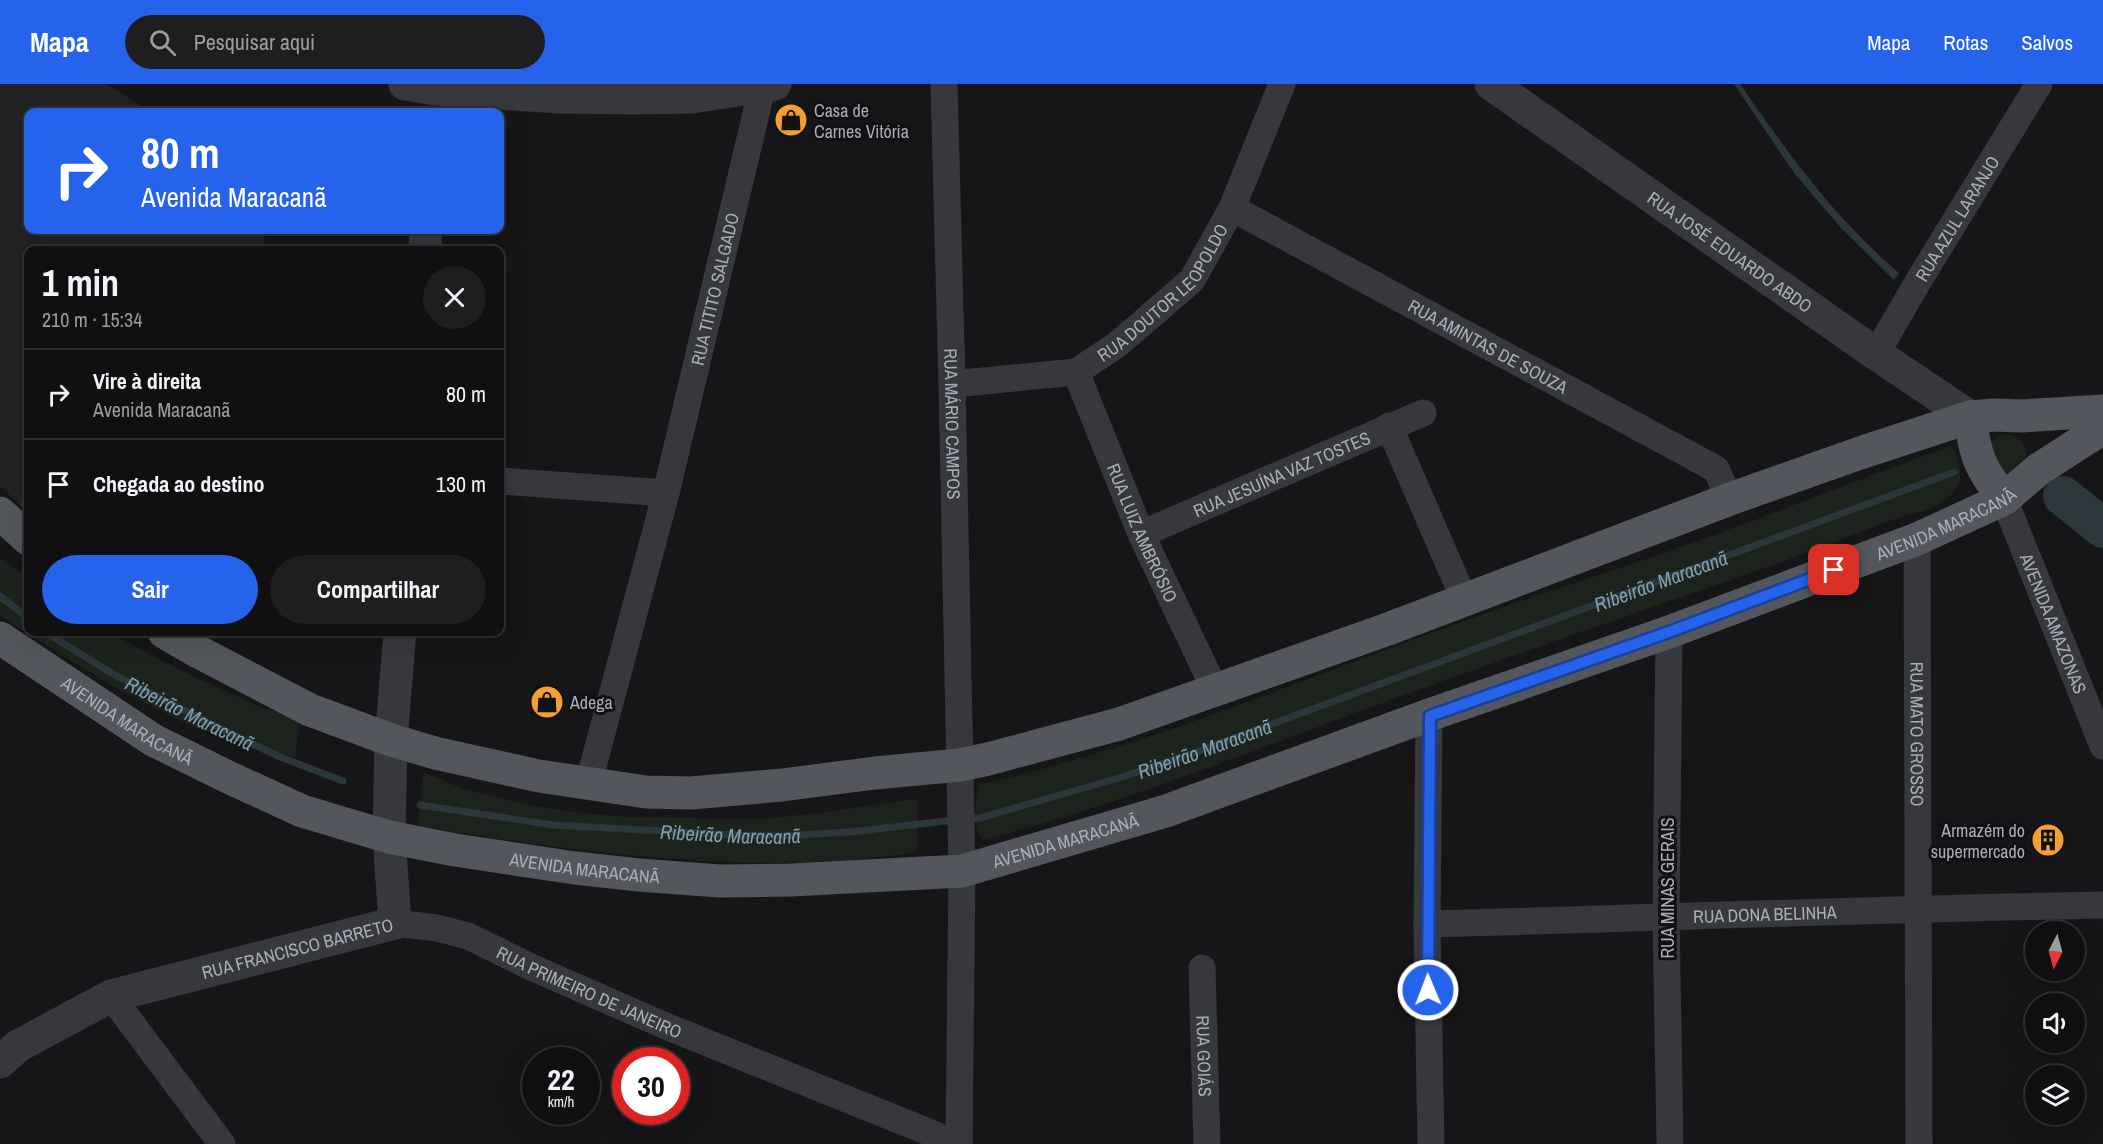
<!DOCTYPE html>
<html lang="pt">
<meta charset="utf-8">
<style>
:root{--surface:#101012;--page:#1e1e20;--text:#f1f3f6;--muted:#9c9d9f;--line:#303032;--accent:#2563eb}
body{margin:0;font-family:"Archivo Narrow",sans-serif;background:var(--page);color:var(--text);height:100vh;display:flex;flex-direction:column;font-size:22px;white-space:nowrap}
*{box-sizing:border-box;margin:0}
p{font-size:20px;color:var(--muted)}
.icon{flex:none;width:33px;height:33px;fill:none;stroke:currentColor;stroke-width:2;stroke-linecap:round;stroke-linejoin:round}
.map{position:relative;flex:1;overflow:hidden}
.drawer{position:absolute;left:24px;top:162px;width:480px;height:390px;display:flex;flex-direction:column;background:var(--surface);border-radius:12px;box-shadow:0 6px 24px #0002,0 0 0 2px var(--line)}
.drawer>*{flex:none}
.top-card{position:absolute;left:24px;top:24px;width:480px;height:126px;border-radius:12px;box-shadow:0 6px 24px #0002,0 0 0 2px var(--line);background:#2563eb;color:#fff;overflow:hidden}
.needle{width:39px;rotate:186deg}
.tools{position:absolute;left:2025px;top:837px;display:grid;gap:12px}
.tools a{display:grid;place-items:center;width:60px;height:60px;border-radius:50%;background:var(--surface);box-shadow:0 6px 24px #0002,0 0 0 2px var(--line);font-size:30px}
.speed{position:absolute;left:522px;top:963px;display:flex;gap:12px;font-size:30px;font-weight:700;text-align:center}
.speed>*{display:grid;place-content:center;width:78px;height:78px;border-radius:50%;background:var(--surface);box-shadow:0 6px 24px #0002,0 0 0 2px var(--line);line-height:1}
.speed small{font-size:15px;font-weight:400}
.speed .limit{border:9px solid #d22;background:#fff;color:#111}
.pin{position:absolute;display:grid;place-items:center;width:51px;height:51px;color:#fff;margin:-26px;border-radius:12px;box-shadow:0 3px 9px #0006}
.me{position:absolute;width:66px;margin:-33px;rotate:359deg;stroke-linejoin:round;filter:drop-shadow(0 0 4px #0008)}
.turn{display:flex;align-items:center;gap:21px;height:126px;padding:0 18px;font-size:27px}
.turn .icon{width:78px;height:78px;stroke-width:2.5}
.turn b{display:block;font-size:42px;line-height:51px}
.round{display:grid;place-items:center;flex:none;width:63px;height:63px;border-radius:32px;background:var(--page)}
.overview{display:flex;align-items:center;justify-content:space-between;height:102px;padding:0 18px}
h1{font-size:36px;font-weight:700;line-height:45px}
.primary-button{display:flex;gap:12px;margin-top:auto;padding:12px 18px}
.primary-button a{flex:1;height:69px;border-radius:36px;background:var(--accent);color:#fff;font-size:24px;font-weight:700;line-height:69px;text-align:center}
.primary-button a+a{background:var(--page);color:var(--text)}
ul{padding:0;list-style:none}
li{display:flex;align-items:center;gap:18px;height:90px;padding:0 18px;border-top:2px solid var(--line)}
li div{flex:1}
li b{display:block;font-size:22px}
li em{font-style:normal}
header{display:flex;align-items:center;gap:36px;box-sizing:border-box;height:84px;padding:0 30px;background:var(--accent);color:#fff}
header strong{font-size:28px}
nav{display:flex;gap:33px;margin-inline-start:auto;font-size:21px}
.search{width:420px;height:54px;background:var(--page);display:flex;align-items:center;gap:15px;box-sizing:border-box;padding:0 21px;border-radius:33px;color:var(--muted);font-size:22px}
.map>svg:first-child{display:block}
.built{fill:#222225}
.green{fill:#1c231c}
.water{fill:#2c373c}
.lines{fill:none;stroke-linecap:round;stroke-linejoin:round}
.stream{stroke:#2c373c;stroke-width:7}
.river{stroke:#2c373c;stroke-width:40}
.minor{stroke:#37383d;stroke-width:27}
.tertiary{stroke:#37383d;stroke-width:33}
.primary{stroke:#53565c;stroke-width:33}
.route-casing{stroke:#184099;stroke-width:15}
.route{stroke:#2563eb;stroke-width:10}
.labels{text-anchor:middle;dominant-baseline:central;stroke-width:6;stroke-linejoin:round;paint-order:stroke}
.poi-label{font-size:18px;fill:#a8aeb8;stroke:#111113;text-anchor:start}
.street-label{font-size:18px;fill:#a8aeb8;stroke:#111113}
.water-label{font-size:20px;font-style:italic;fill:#7ea0b3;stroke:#111113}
</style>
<header>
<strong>Mapa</strong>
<div class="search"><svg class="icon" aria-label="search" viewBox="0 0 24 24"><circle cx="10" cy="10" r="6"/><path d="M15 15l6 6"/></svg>Pesquisar aqui</div>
<nav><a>Mapa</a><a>Rotas</a><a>Salvos</a></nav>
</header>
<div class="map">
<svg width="2103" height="1060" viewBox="0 0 2103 1060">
<rect width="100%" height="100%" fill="#161618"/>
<path class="built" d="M0 0H107L150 28H28V146H265L264 166H28V429L0 402Z"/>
<path class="green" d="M2007 350C2020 353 2026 361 2026 374L2008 391H2001L1989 359 2000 351Z
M1950 363 1954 365C1962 388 1966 399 1944 417 1931 427 1904 431 1888 437 1814 467 1740 493 1664 519 1558 556 1452 593 1347 632 1226 677 1107 724 982 756 973 741 974 715 980 700 1123 669 1259 613 1396 562 1496 524 1598 492 1698 457 1782 427 1865 392 1950 363Z
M0 474 28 494V548H108L180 586 258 622 300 634 295 673 268 667 191 642 111 601 12 540 0 531Z
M423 688 461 704 529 721 564 727 627 733 762 735 826 728 913 715 917 717V768C759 794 576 768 418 742Z"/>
<path class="water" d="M1734 0H1740C1787 68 1835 135 1899 189L1894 196 1841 144 1794 89Z"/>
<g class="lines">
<g class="stream">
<path d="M0 512 28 534"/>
<path id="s1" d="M45 548 113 590 211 640 280 673 343 697"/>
<path id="s2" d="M420 721 553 741 735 751 780 752 850 748 955 736"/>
<path id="s3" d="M966 735 980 734 1122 693 1196 668 1954 388"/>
</g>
<path class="river" d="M2063 412 2103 444"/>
<g class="minor">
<path id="s4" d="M944 0 952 300 962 787 959 1060"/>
<path id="s5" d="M1232 124 1716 385 1730 415"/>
<path id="s6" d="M1876 270 1919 196 2039 0"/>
<path id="s7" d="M1076 288 1141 450 1215 606"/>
<path id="s8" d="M952 300 1076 288 1118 260 1192 196 1232 124 1282 0"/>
<path d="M1389 342 1464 515"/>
<path d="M500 397 666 409"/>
<path id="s9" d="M2004 415 2103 662"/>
<path id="s10" d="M1141 450 1423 329"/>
<path id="s11" d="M1917 455 1919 1060"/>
<path d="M1669 548 1666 834 1670 1060"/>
<path d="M1429 631 1427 840 1431 1060"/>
<path id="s12" d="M588 701 666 409 763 0"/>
<path id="s13" d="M395 839 437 844 468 852 531 883 668 943 936 1051 947 1060"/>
<path id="s14" d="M1427 840C1652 834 1878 825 2103 821"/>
<path id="s15" d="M1202 884 1207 1060"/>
<path d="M111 912 222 1060"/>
</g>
<g class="tertiary">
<path d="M405 0 435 5 560 13 634 14 692 13 775 0"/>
<path id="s16" d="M1491 0 1876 270 1970 333"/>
<path d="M425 166 426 146"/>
<path id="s17" d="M0 978 18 962 111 912 395 839 389 753 391 656 400 548"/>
</g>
<g class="primary">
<path d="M1970 333C1975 372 1980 384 2004 415"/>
<path d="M0 429 28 455"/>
<path d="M164 548 193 565 310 626 391 656 435 669 539 692 646 708 691 709 782 701 875 689 960 681 988 675 1119 640 1388 545 1730 415 1863 368 1970 333 1994 331 2021 332 2103 327"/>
<path id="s18" d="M0 554 153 656 228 693 302 727 389 753 455 766 575 784 639 791 720 797 791 796 962 787 1166 727 1429 631 1669 548 1917 455 2004 415 2039 385 2103 344"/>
</g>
</g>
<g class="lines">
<g class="route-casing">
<path id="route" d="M1428 906 1430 632 1669 548 1834 486"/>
</g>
<use href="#route" class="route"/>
</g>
<defs>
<g id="shop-disc" transform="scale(1.725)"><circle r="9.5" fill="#f49f32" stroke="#111113"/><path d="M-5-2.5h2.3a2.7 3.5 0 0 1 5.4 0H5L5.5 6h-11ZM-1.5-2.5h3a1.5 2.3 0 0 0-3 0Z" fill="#111"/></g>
<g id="building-disc" transform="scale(1.725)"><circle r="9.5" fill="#f49f32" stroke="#111113"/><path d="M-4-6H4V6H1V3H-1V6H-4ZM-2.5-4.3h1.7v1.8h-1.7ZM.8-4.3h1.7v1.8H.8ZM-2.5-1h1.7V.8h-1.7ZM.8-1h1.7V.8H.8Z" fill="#111"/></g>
</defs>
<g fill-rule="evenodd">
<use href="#shop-disc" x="791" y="36"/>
<use href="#shop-disc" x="547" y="618"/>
<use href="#building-disc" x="2048" y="756"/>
</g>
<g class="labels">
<g class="poi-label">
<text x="814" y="26">Casa de<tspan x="814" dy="21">Carnes Vitória</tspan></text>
<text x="570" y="618">Adega</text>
<text x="2025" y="746" text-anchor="end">Armazém do<tspan x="2025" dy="21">supermercado</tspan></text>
</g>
<g class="street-label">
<text stroke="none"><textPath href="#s6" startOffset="158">RUA AZUL LARANJO</textPath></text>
<text stroke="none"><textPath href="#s16" startOffset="292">RUA JOSÉ EDUARDO ABDO</textPath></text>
<text stroke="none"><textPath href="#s8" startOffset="244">RUA DOUTOR LEOPOLDO</textPath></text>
<text stroke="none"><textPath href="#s12" startOffset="512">RUA TITITO SALGADO</textPath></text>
<text stroke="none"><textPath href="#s5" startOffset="291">RUA AMINTAS DE SOUZA</textPath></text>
<text stroke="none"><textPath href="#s4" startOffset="340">RUA MÁRIO CAMPOS</textPath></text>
<text stroke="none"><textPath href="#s10" startOffset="153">RUA JESUÍNA VAZ TOSTES</textPath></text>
<text stroke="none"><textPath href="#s18" startOffset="2060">AVENIDA MARACANÃ</textPath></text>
<text stroke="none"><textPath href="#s7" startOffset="174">RUA LUIZ AMBRÓSIO</textPath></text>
<text stroke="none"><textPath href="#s9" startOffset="134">AVENIDA AMAZONAS</textPath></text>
<text stroke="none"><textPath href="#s18" startOffset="152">AVENIDA MARACANÃ</textPath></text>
<text stroke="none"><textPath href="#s11" startOffset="195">RUA MATO GROSSO</textPath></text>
<text stroke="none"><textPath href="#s18" startOffset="1124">AVENIDA MARACANÃ</textPath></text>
<text stroke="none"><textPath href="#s18" startOffset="638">AVENIDA MARACANÃ</textPath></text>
<text transform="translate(1667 804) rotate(-90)">RUA MINAS GERAIS</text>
<text stroke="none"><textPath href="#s14" startOffset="338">RUA DONA BELINHA</textPath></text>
<text stroke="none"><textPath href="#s17" startOffset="322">RUA FRANCISCO BARRETO</textPath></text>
<text stroke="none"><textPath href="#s13" startOffset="208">RUA PRIMEIRO DE JANEIRO</textPath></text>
<text stroke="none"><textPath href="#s15" startOffset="88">RUA GOIÁS</textPath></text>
</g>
<g class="water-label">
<text stroke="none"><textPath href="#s3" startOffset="735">Ribeirão Maracanã</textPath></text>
<text stroke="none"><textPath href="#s1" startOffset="166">Ribeirão Maracanã</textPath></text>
<text stroke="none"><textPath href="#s3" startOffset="249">Ribeirão Maracanã</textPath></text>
<text stroke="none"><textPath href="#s2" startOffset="312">Ribeirão Maracanã</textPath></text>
</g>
</g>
</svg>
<div class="tools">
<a><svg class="needle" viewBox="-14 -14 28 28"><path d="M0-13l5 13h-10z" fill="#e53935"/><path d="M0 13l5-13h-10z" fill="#9c9d9f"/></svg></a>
<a><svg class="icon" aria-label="sound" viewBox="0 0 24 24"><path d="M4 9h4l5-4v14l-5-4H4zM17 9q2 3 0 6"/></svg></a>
<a><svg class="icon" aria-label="layers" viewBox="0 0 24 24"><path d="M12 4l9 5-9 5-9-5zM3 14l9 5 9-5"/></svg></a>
</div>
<div class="speed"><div>22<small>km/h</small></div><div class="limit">30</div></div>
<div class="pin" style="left:1834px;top:486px;background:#d93025"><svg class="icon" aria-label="arrive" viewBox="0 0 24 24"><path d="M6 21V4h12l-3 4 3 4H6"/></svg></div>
<svg class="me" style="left:1428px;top:906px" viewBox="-20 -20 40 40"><circle r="17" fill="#2563eb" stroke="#fff" stroke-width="3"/><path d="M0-11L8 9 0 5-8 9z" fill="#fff"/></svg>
<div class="top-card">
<div class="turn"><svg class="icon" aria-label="right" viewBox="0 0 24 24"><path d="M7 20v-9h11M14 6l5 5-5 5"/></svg><div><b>80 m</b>Avenida Maracanã</div></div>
</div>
<section class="drawer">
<div class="overview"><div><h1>1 min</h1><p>210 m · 15:34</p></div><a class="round"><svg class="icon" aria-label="close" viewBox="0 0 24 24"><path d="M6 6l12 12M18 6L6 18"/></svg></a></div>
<ul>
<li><svg class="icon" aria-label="right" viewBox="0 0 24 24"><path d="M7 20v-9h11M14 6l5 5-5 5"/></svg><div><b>Vire à direita</b><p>Avenida Maracanã</p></div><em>80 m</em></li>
<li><svg class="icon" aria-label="arrive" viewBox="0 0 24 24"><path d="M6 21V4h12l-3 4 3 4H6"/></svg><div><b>Chegada ao destino</b></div><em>130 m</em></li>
</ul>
<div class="primary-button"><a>Sair</a><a>Compartilhar</a></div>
</section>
</div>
